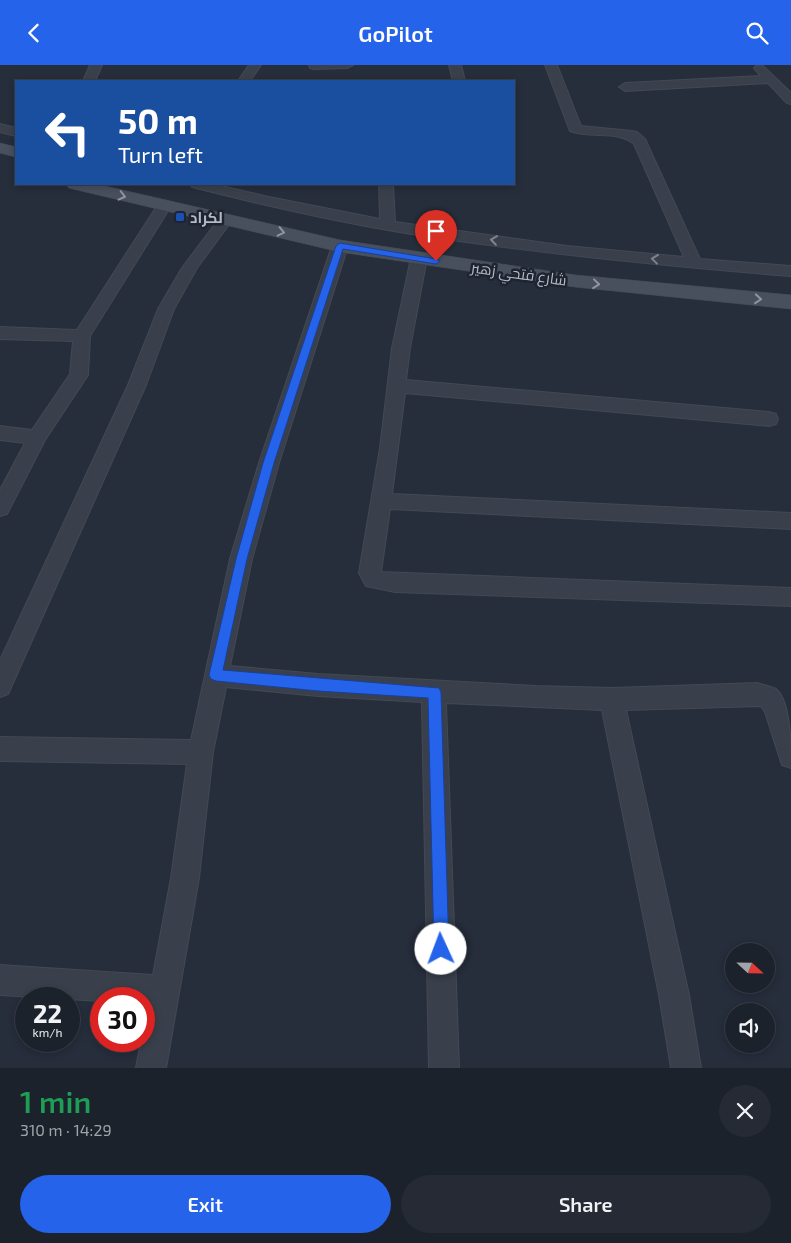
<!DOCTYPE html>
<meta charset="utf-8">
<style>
:root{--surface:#1c222c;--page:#252a34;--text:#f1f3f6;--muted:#a0a4a9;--line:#3a3f48;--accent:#2563eb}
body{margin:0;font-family:"Exo 2",Cairo,sans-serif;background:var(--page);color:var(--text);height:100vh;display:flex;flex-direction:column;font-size:19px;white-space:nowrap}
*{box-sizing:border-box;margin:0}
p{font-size:16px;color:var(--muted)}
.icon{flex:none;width:28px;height:28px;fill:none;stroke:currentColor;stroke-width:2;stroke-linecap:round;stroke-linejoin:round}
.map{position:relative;height:1003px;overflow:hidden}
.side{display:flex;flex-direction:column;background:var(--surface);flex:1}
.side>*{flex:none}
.top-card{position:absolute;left:15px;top:15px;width:500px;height:105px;border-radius:0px;box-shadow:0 2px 8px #0003,0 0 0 1px var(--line);background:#1a4fa0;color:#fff;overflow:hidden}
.needle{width:32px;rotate:112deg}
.buttons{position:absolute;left:725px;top:878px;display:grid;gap:10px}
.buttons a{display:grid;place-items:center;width:50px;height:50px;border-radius:50%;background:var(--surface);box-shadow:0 2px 8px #0003,0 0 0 1px var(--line);font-size:25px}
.speed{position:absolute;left:15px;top:922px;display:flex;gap:10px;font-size:25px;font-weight:700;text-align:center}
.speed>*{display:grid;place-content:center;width:65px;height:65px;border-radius:50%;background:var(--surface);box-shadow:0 2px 8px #0003,0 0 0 1px var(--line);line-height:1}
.speed small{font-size:12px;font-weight:400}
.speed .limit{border:8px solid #d22;background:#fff;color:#111}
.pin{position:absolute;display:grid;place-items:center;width:42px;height:42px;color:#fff;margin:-51px -21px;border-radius:50% 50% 50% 0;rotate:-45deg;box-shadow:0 0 5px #0007}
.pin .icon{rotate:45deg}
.me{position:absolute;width:55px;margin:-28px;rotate:358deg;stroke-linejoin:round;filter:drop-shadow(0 0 4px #0008)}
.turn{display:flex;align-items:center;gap:18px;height:105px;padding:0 20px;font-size:22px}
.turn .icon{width:65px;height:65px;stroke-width:2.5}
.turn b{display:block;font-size:35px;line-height:42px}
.round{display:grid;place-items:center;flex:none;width:52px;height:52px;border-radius:26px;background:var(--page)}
.overview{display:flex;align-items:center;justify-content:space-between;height:85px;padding:0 20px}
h1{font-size:30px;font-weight:600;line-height:38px;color:#1e9e55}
.primary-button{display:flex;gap:10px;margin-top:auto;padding:10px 20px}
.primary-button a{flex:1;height:58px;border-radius:30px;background:var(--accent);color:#fff;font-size:20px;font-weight:600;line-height:58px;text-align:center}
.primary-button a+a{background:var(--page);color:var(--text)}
header{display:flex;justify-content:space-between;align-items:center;height:65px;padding:0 20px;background:var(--accent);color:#fff;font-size:22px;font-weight:600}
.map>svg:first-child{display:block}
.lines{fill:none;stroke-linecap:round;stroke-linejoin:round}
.street-casing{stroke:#424954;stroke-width:2}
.secondary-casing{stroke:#424954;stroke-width:1}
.street{fill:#39404b;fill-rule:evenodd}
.secondary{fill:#484f5d;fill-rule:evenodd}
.oneway{stroke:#8f95a1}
.oneway2{stroke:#7d848f}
.route{fill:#2563eb;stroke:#184099}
.transit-dot{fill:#1a4fb4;stroke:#1e2530;stroke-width:2}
.labels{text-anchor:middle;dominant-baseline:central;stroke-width:5;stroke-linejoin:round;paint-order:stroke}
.far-poi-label{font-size:15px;font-weight:bold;fill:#b5bbc6;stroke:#1e2530;text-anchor:start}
.far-street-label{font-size:15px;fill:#b5bbc6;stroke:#1e2530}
</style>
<header><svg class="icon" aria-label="back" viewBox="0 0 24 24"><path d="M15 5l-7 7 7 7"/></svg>GoPilot<svg class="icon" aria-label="search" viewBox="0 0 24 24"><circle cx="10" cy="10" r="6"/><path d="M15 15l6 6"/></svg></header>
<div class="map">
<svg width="791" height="1003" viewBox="0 0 791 1003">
<rect width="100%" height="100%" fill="#262d3b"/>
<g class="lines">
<g class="street-casing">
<path id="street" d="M90 0H102L95 16H83Z
M249 0H261L250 16H238Z
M309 0H353L347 3 314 4 310 3Z
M449 0H461L465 16H453Z
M545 0H557L581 61 632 66 637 67 645 74 700 194 791 201V211C666 201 542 189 418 170 342 158 267 141 192 122L190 119H213L269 132 380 154 379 119H393L395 157 567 181 684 192 634 79C619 65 590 74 570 66Z
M762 0 791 28V39L787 38 768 18 625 26 619 22 625 18 761 11 754 3 756 1Z
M0 59 16 63V71L0 67Z
M164 137 169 138 171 141 90 271 88 310 45 375 7 449 0 451V425L25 378 0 375V361L32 365 70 309 73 276 0 274V262L77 265 157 141 159 138Z
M226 150 231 151 233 154 197 203 174 244 146 320 8 629 0 632V595L128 320 158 244 182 203 221 151Z
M340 176 345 178 348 181 279 398 252 494 230 601 318 609 536 621 612 623 757 618C763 620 770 621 776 624 791 636 791 683 791 703L782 700 765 647 761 641 626 645 689 930 701 1003H671L659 930 602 645 446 638 459 1003H429L422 637 318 631 226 622 213 687 199 813 166 1003H136L141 976H144V960L148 939 144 938V934H101V936L0 930V900L153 910 171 813 187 699 0 696V672L191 675 230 494 259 398 332 181 335 178Z
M419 188 424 190 427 193 410 283 406 315 769 347 776 349 778 354 776 359 769 361 405 328 392 429 791 448V464L390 444 381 507 791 523V541L395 527 366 521 359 508 380 383 392 283 411 193 414 190Z"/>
</g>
<g class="secondary-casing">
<path id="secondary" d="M0 78 16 82V92L0 88Z
M66 119H96L340 175 575 210 791 230V244L575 222 340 187 69 123Z"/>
</g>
<use href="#street" class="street"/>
<use href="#secondary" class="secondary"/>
</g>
<defs><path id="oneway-chevron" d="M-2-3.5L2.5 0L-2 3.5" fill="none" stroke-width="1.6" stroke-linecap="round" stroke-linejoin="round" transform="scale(1.25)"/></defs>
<g class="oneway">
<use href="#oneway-chevron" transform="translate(122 131) rotate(14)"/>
<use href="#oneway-chevron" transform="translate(281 167) rotate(13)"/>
<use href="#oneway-chevron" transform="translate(596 219) rotate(6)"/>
<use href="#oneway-chevron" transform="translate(758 234) rotate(5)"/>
</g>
<g class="oneway2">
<use href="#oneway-chevron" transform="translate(494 175) rotate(-172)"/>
<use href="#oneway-chevron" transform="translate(655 194) rotate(-173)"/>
</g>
<path class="route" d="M340 178 436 194 440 196 436 199 343 184 274 398 247 494 223 605 439 623 441 627 449 884 447 890 441 892 436 890 434 884 428 633 318 626 216 616 211 614 209 610 236 494 263 398 336 181Z"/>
<rect class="transit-dot" x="175" y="147" width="10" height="10" rx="2.5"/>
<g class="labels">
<g class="far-poi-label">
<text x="190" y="152">لكراد</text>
</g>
<g class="far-street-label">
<text transform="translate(519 208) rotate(8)">شارع فتحي زهير</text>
</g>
</g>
</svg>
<div class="buttons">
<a><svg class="needle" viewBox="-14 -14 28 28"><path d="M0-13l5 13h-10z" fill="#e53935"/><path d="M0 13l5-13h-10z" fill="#a0a4a9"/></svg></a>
<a><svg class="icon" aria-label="sound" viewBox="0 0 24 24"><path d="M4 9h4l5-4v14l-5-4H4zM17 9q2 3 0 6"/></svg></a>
</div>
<div class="speed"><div>22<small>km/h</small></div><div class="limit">30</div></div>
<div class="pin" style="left:436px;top:196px;background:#d93025"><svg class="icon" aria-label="arrive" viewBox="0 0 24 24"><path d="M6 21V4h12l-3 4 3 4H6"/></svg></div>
<svg class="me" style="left:441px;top:884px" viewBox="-20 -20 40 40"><circle r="19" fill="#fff"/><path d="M0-13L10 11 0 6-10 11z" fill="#2563eb"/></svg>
<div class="top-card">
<div class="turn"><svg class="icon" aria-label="left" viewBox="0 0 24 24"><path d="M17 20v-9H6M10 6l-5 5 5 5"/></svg><div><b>50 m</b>Turn left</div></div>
</div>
</div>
<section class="side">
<div class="overview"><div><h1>1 min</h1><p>310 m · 14:29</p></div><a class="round"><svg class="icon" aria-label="close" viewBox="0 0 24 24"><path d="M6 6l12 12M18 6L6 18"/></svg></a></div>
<div class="primary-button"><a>Exit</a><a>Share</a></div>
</section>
